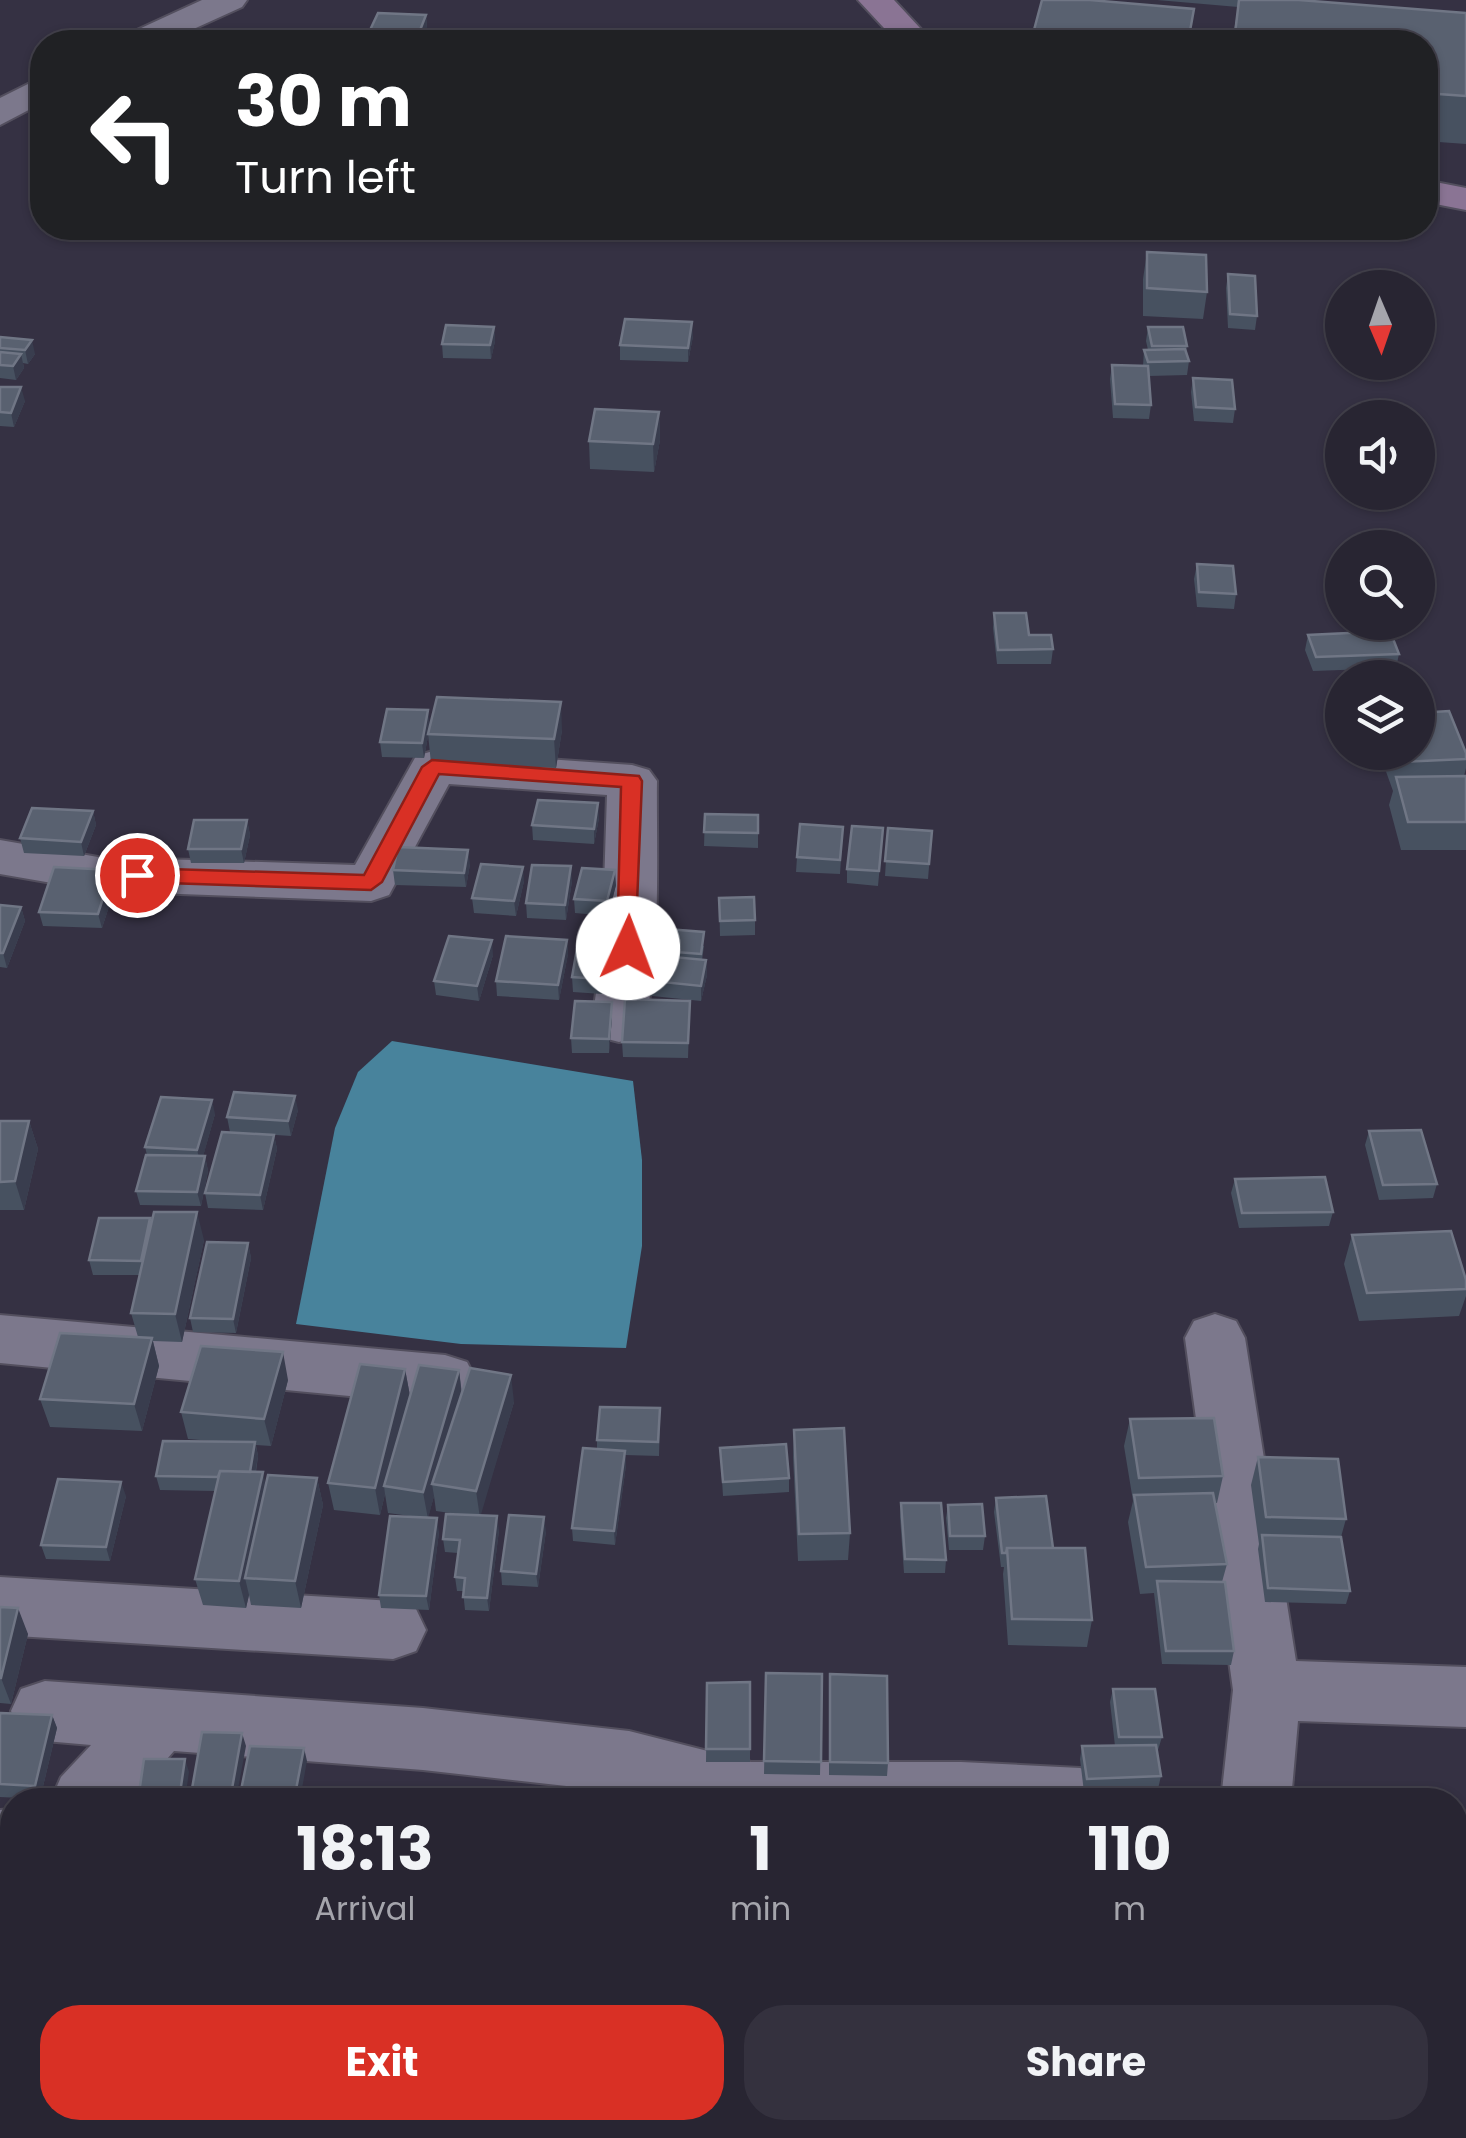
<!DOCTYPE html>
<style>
:root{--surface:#282532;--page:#34313e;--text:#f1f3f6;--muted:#a5a5ac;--line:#44424d;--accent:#d93025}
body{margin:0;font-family:Poppins,sans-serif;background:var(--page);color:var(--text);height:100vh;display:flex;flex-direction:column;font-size:38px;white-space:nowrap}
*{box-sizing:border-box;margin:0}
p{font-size:32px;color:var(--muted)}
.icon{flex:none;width:55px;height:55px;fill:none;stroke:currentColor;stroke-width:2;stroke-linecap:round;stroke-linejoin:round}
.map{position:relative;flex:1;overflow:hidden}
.details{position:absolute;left:0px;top:1788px;width:1468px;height:352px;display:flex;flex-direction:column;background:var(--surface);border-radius:40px 40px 0 0;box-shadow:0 2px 8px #0004,0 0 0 2px var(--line)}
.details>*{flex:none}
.top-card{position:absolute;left:30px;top:30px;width:1408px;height:210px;border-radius:40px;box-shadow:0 2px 8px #0004,0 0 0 2px var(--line);background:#202124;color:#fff;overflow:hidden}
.needle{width:65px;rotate:178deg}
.fabs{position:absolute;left:1325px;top:270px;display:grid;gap:20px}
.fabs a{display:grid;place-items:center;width:110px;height:110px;border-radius:50%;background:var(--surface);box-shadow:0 2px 8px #0004,0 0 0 2px var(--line);font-size:50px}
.pin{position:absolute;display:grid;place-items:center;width:85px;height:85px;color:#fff;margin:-42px;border:5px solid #fff;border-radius:50%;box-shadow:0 2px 10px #0007}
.me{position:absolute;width:110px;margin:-55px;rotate:2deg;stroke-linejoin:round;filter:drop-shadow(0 0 8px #0008)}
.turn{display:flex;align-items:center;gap:35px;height:210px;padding:0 40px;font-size:45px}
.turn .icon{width:130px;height:130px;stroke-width:2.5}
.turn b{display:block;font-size:70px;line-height:85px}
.eta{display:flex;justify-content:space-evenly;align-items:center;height:170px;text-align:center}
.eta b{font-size:60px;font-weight:700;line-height:70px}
.action{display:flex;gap:20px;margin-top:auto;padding:20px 40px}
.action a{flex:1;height:115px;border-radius:40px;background:var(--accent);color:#fff;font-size:40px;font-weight:700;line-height:115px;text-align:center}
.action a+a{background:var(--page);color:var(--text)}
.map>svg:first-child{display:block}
.water{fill:#48839c}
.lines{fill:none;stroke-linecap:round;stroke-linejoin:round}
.street-casing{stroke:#534f5e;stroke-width:4}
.secondary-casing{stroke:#534f5e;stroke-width:4}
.street{fill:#7c788c;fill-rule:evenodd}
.secondary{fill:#8a7494;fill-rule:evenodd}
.wall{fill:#475160}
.shaded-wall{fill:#393d4e}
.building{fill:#596170;stroke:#707685;stroke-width:2.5}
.route{fill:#d93025;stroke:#8d1f18;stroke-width:2.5}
</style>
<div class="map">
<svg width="1466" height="2138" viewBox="0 0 1466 2138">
<rect width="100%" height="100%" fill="#353143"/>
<path class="water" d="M392 1041 633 1081 642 1160V1246L626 1348 461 1344 296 1324 335 1128 358 1072Z"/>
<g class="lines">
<g class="street-casing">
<path id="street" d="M202 0H247L242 7 165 42H121L126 35Z
M42 77V103L0 125V98Z
M433 751 632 765 649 770 657 781C656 838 663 993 638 1037L619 1042 600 1037 592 1023 602 947 607 795 449 784 389 895 371 901 98 891 0 874V840L98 857 355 865 416 756Z
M1215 1314 1236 1321 1245 1338 1296 1661 1466 1667V1727L1298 1721 1291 1800H1221L1233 1690 1185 1338 1194 1321Z
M0 1315 445 1355 467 1362 476 1380 467 1398 445 1405 0 1363Z
M0 1577 393 1601 416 1609 426 1630 416 1651 393 1659 0 1635Z
M45 1681 423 1708 629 1731 751 1762H961L1080 1768 1105 1777 1115 1800H654L629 1793 423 1770 174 1751 131 1800H51L61 1777 91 1745 45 1741 21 1733 11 1711 21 1689Z
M12 1809V1875L0 1876V1810Z"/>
</g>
<g class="secondary-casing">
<path id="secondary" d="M858 0H894L933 42H897Z
M1425 180 1466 188V210L1425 202Z"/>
</g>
<use href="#street" class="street"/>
<use href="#secondary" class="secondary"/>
</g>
<path class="wall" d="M1157 0H1299L1466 13V144L1425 141V42H1232L1238 7Z
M426 15 427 28 421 42H363L370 34V30Z
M1034 30 1189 42H1033Z
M1147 252 1207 292 1203 319 1143 316V279Z
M1228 274 1257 316 1255 330 1228 328 1226 288Z
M494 327 495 341 491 359 443 358 442 344Z
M1148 327 1187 346 1186 353 1189 361 1187 375 1149 376 1151 405 1149 419 1113 418 1110 379 1112 365 1143 366 1144 350H1148L1146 341Z
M693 336 688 362 620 360V345Z
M0 337 35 354 28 364 23 363 24 368 16 380 0 378Z
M1193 378 1235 409 1233 423 1194 421 1191 392Z
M0 387 25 401 14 427 0 426Z
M659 412 660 440 654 472 590 469 589 441Z
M1197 564 1236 594 1234 609 1197 607 1194 579Z
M994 613 1053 649 1051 664H997L993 628Z
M1308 635 1399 654 1396 668 1313 671 1305 650Z
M430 725 424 758 382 757 380 742Z
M562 730 556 768 431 763 428 734Z
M1379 752 1466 753V768L1464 776H1466V850H1401L1389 805 1393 791Z
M93 811 96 825 84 856 24 853 20 838Z
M705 814 758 815V848L704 846Z
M599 818 594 844 533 840 532 825Z
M247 820 250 835 244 863H191L188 849Z
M843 827 840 874 796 872 797 857Z
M888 828 932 831 928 879 885 876Z
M882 843 878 886 847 883V869Z
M470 864 466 887 395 885 393 870Z
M112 870 116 885 102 928 43 926 39 912Z
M524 881 516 916 474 913 472 898Z
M572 881 566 920 527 918 526 903Z
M616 885 608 916 575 913 574 899Z
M719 898 755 920V935L720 936Z
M0 905 21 907 25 921 7 968 0 967Z
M567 940 568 954 559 1000 497 996 496 981Z
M704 946 702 960H706L707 975 701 1001 623 993V978L650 955V950Z
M493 955 479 1001 436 995 434 981Z
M608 960 602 994 573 992 572 977Z
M690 1001 688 1058 623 1057 622 1042Z
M612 1002V1017L609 1053H572L571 1038Z
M298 1110 291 1136 230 1132 227 1117Z
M215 1114 203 1156H205L208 1171 201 1206 140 1205 136 1191 147 1155 145 1147Z
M0 1121H29L38 1149 24 1210H0Z
M1369 1131 1437 1184 1433 1198 1379 1200 1365 1145Z
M274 1135 277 1149 263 1210 208 1208 205 1193Z
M1235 1179 1333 1212 1329 1226 1239 1228 1231 1193Z
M150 1218 152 1224 204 1240 182 1342 153 1341 159 1366 142 1431 50 1427 40 1399 138 1337 131 1313 140 1275H93L89 1260Z
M1352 1235 1466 1280V1296L1459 1316 1359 1321 1344 1264Z
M248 1243 251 1258 236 1333 193 1332 190 1318Z
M405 1369 410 1396 459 1370 462 1394 514 1402 480 1515 499 1530 489 1611 465 1610 463 1591H457L455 1577 458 1553 445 1552 443 1539 457 1514 436 1511 434 1496 428 1517 439 1532 429 1610 381 1608 379 1595 417 1517 388 1513 385 1494 380 1515 334 1510 328 1483Z
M288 1380 271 1446 256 1445 258 1456 256 1472 266 1485 317 1478 323 1505 301 1608 251 1605 249 1595 246 1608 203 1605 195 1579 215 1491 160 1490 156 1476 212 1441 188 1439 181 1412Z
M1130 1419 1223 1476 1217 1503H1215L1227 1564 1222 1582 1234 1651 1231 1665 1162 1664 1154 1593 1140 1594 1128 1522 1133 1501 1124 1446Z
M660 1422 659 1456 625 1455 626 1465 615 1545 573 1541 572 1528 597 1449V1440Z
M794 1430 850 1533 848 1560 798 1561 793 1457Z
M720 1448 789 1478V1492L723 1496Z
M1258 1457 1346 1519 1341 1537 1350 1591 1346 1604 1265 1602 1258 1549 1259 1544 1251 1485Z
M126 1496 110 1561 46 1559 41 1545Z
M996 1498 1053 1548 1092 1620 1087 1647 1008 1645 1003 1574 1004 1567H1001L994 1512Z
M901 1503 946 1560 945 1573H904L900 1517Z
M948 1505 985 1536 983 1550H949L946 1518Z
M546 1531 538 1587 502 1585 501 1571Z
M0 1607 28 1634 11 1704 0 1703Z
M766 1673 822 1674 820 1775 764 1774Z
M750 1682V1762H706L707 1683Z
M829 1687 888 1763 887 1776 829 1775Z
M1113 1689 1162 1737 1158 1750H1157L1161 1776 1158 1789 1084 1792 1080 1759 1082 1746H1115L1110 1702Z
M0 1713 52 1715 57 1728 40 1799 0 1797Z
M1455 1874 1466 1875V1982L1455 1980Z"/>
<path class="shaded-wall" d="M426 15 427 28 421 42H420L419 33Z
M692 322 693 336 688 362V348Z
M494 327 495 341 491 359 490 345Z
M32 340 35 354 28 364 25 350Z
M21 354 24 368 16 380 13 366Z
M21 387 25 401 14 427 11 413Z
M659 412 660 440 654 472 653 444Z
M561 702 562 730 556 768 554 739Z
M428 710 430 725 424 758 422 743Z
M598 803 599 818 594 844V829Z
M93 811 96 825 84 856 81 842Z
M247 820 250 835 244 863 241 849Z
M468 850 470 864 466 887 464 873Z
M571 866 572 881 566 920 565 905Z
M523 867 524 881 516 916 514 901Z
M112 870 116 885 102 928 98 914Z
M615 870 616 885 608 916 607 901Z
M21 907 25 921 7 968 3 953Z
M492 940 493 955 479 1001 477 986Z
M567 940 568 954 559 1000 558 985Z
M607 945 608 960 602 994 601 979Z
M706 960 707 975 701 1001V986Z
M612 1002V1017L609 1053V1039Z
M295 1096 298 1110 291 1136 288 1121Z
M212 1100 215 1114 201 1164 197 1150Z
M29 1121 38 1149 24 1210 15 1181Z
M274 1135 277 1149 263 1210 260 1195Z
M205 1156 208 1171 201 1206 197 1192Z
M197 1212 204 1240 182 1342 175 1314Z
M248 1243 251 1258 236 1333 233 1319Z
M152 1338 159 1366 142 1431 134 1404Z
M283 1352 288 1380 271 1446 264 1419Z
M405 1369 410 1396 384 1486 385 1494 380 1515 375 1488Z
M459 1370 462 1398 432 1484 434 1496 428 1519 423 1492Z
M511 1375 514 1402 480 1518 476 1491Z
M255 1442 258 1456 252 1492 248 1478Z
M625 1451 626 1465 615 1545 614 1531Z
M263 1472 269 1499 245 1578 249 1595 246 1608 239 1581Z
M317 1478 323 1505 301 1608 295 1581Z
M121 1482 126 1496 110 1561 106 1547Z
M497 1516 499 1530 489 1611 487 1598Z
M544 1517 546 1531 538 1587 536 1574Z
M437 1518 439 1532 429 1610 426 1596Z
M18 1608 28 1634 11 1704 1 1678Z
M52 1715 57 1728 40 1799 35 1786Z
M242 1733 246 1746 236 1800H230Z
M304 1748 307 1761 300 1800H294Z
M185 1759 189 1772 185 1800H179Z"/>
<path class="building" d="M1042 0H1090L1194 9 1188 42 1034 30Z
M1239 0H1299L1466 13V96L1425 93V42H1234Z
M378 13 426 15 419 33 370 30Z
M366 34 405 35 402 42H363Z
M607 39 651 40V42H606Z
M1147 252 1206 255 1207 292 1147 288Z
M1228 274 1255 276 1257 316 1230 314Z
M625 319 692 322 688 348 620 345Z
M446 325 494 327 490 345 442 344Z
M1148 327H1183L1187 346H1152Z
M0 337 32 340 25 350 0 348Z
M1185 349 1189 361 1148 362 1144 350Z
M0 352 21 354 13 366 0 365Z
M1112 365 1148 366 1151 405 1115 404Z
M1193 378 1232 380 1235 409 1196 407Z
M0 387H21L11 413 0 412Z
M595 409 659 412 653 444 589 441Z
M1197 564 1233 566 1236 594 1199 592Z
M994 613H1026L1029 635H1051L1053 649 998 650Z
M1390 631 1399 654 1316 657 1308 635Z
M437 697 561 702 554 739 428 734Z
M387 709 428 710 422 743 380 742Z
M1449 711 1466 753V759L1400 762 1396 752H1418V713Z
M1466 776V822H1408L1396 777Z
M538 800 598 803 594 829 532 825Z
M32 808 93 811 81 842 20 838Z
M705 814 758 815V833L704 832Z
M194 820H247L241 849H188Z
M800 824 843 827 840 860 797 857Z
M852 826 883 828 879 871 847 869Z
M888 828 932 831 929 864 885 861Z
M398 847 468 850 464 873 393 870Z
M481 864 523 867 514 901 472 898Z
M532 865 571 866 565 905 526 903Z
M54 867 112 870 98 914 39 912Z
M582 868 615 870 607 901 574 899Z
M754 897 755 920 720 921 719 898Z
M0 905 21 907 3 953H0Z
M654 928 704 932 701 954 650 950Z
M449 936 492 940 477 986 434 981Z
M506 936 567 940 558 985 496 981Z
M578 943 607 945 601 979 572 977Z
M630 953 706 960 701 986 623 978Z
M625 999 690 1001 688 1043 622 1042Z
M575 1001 612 1002 609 1039 571 1038Z
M234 1092 295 1096 288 1121 227 1117Z
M161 1097 212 1100 197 1150 145 1147Z
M0 1121H29L15 1181 0 1182Z
M1421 1130 1437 1184 1383 1185 1369 1131Z
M222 1132 274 1135 260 1195 205 1193Z
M146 1155 205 1156 197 1192 136 1191Z
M1325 1177 1333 1212 1242 1213 1235 1179Z
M154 1212H197L175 1314 131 1313Z
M99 1218H150L141 1261 89 1260Z
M1451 1231 1466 1280V1289L1367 1293 1352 1235Z
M207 1242 248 1243 233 1319 190 1318Z
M60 1333 152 1338 134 1404 40 1399Z
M201 1346 283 1352 264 1419 181 1412Z
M360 1364 405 1369 375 1488 328 1483Z
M419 1365 459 1370 423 1492 384 1486Z
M470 1368 511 1375 476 1491 432 1484Z
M600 1407 660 1408 658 1442 597 1440Z
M1214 1418 1223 1476 1139 1478 1130 1419Z
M844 1428 850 1533 799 1534 794 1430Z
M163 1441 255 1442 250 1472 220 1471 218 1477 156 1476Z
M786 1444 789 1478 723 1482 720 1448Z
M583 1448 625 1451 614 1531 572 1528Z
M1258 1457 1338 1459 1346 1519 1266 1517Z
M220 1471 263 1472 239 1581 195 1579Z
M268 1475 317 1478 295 1581 245 1578Z
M58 1479 121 1482 106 1547 41 1545Z
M1213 1493 1227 1564 1146 1567 1134 1495Z
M1046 1496 1053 1548H1007L1006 1553H1002L996 1498Z
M901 1503H941L946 1560 905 1559Z
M982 1504 985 1536H950L948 1505Z
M446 1514 497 1516 487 1598 463 1597 465 1578 455 1577 460 1540 443 1539Z
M509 1515 544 1517 536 1574 501 1571Z
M390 1516 437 1518 426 1596 379 1595Z
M1262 1535 1341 1537 1350 1591 1268 1588Z
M1007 1548H1085L1092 1620 1012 1619Z
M1157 1581 1225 1582 1234 1651H1166Z
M0 1607 18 1608 1 1678H0Z
M766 1673 822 1674 821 1762 764 1761Z
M830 1674 887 1676 888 1763 830 1762Z
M750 1682V1749H706L707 1683Z
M1113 1689H1155L1162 1737H1119Z
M0 1713 52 1715 35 1786 0 1784Z
M202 1732 242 1733 230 1800H190Z
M1156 1745 1161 1776 1087 1779 1082 1746Z
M250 1746 304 1748 294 1800H239Z
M144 1759H185L179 1800H138Z
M761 1792 902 1797V1800H761Z
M1455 1874 1466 1875V1969L1455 1968Z"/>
<path class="route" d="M432 760 639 776 642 781 635 953 628 955 617 948 621 787 439 774 382 882 371 890 137 882 127 875 137 868 364 875 422 767Z"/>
</svg>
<div class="fabs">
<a><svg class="needle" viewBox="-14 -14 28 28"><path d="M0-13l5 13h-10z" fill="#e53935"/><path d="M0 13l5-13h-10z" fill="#a5a5ac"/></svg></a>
<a><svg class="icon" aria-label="sound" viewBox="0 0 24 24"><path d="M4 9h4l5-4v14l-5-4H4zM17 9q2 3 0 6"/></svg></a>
<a><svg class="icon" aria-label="search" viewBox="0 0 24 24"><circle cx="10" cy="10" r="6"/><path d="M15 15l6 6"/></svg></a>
<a><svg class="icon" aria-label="layers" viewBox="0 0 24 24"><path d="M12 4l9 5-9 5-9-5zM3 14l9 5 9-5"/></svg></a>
</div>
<div class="pin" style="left:137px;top:875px;background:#d93025"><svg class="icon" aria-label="arrive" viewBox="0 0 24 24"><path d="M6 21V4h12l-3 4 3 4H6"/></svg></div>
<svg class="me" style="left:628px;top:948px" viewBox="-20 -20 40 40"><circle r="19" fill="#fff"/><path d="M0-13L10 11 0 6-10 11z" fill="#d93025"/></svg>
<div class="top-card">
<div class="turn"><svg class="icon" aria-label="left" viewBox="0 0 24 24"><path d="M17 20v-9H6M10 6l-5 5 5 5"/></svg><div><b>30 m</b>Turn left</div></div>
</div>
<section class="details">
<div class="eta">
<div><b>18:13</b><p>Arrival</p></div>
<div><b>1</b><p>min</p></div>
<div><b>110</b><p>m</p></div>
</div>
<div class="action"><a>Exit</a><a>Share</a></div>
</section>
</div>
